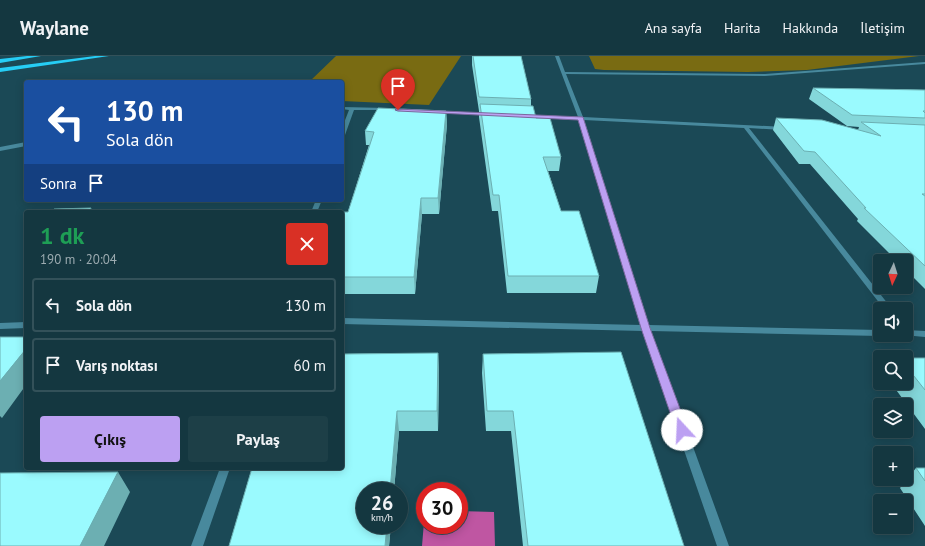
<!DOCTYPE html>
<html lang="tr">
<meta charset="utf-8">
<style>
:root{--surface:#143740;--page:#1d3f47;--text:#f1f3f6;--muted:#9dacb1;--line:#335159;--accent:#bca0f2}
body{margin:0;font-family:"PT Sans",sans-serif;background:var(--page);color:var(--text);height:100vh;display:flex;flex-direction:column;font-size:15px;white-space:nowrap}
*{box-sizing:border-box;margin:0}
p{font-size:13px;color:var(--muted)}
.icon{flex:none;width:22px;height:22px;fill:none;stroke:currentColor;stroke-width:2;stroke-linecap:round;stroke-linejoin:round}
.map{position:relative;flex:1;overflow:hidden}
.sheet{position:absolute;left:24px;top:154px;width:320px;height:260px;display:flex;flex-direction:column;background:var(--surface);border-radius:4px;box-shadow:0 2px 10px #0003,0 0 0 1px var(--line)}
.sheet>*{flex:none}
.guide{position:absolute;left:24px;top:24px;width:320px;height:122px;border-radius:4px;box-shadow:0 2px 10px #0003,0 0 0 1px var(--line);background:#1a4fa0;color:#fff;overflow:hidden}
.needle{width:26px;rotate:184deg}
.buttons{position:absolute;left:873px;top:198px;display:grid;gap:8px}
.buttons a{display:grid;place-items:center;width:40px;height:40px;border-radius:4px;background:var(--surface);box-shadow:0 2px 10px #0003,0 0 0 1px var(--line);font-size:20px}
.speed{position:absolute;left:356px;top:426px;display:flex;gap:8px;font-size:20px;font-weight:700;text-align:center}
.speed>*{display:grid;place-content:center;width:52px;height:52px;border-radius:50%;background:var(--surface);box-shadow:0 2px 10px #0003,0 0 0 1px var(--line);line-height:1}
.speed small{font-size:10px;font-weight:400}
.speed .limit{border:6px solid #d22;background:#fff;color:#111}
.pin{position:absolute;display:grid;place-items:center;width:34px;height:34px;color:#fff;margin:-41px -17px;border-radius:50% 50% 50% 0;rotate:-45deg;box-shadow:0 0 4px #0007}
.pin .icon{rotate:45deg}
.me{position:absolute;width:44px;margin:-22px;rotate:340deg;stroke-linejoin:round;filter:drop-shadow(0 0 3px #0008)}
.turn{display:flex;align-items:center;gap:14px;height:84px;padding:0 16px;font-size:18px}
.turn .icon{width:52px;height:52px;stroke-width:2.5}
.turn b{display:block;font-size:28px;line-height:34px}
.then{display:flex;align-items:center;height:38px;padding:0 16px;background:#0003;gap:8px;font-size:15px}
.round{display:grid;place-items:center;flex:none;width:42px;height:42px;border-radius:4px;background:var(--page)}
.headline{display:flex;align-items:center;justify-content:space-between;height:68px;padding:0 16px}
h1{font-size:24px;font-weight:700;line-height:30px;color:#1e9e55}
.button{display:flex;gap:8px;margin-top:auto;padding:8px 16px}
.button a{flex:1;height:46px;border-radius:4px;background:var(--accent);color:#111;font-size:16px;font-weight:700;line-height:46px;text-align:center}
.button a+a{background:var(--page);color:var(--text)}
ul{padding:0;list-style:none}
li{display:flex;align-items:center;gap:12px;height:54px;margin:0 8px 6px;padding:0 8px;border:2px solid var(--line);border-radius:4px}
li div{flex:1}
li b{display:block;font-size:15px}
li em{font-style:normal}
header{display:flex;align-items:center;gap:24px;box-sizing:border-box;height:56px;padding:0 20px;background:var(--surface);border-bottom:1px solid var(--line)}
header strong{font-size:19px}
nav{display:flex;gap:22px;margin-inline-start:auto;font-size:14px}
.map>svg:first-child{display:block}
.green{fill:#796b12}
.water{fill:#bf56a2}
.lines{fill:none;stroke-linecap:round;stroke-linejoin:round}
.minor{fill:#48899d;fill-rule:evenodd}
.primary{fill:#26cdf5;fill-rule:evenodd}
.wall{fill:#84d7da}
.shaded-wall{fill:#6cafb2}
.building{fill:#9afafe;stroke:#6cafb2}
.route{fill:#bca0f2;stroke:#7a689d}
</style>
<header>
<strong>Waylane</strong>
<nav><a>Ana sayfa</a><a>Harita</a><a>Hakkında</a><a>İletişim</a></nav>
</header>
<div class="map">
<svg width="925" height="490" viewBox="0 0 925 490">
<rect width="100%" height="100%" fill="#1b4956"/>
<path class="green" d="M336 0H461L429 49 342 45V26H309Z
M589 0H919L807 14 748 16 604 14 595 13Z"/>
<path class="water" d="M425 454V469H459V455L494 456 495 490H422Z"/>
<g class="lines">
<path class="minor" d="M555 0H559L565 16 765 18 925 6V8L765 20 566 18 583 61 785 71 786 72 783 74 749 72 892 253H884L744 72 584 64 649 269 880 274V279H883L880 280 651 275 729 490H717L643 275 342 268V262L641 269 579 64 525 61 523 60 525 59 578 61Z
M342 51 387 52 389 53 387 54H354L345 79 342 81V72L349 54 342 53Z
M435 55 489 57 491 58 489 59 437 57 435 56Z
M26 86V90L0 95V91Z
M316 144H322L317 156H311Z
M26 266V272L0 273V267Z
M906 274 925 275V281L903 279H906Z
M220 412H230L203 490H191Z"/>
<path class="primary" d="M27 0H41L0 7V3Z
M95 0H109L0 16V12Z"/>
</g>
<path class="wall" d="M472 0H521L531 43V50L536 62 561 101 559 115H548L561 155 599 220 596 237H507L498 155H492L479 61V55L472 9Z
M813 32 925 34V233L906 214V205H897L857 165 858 163 810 108H799L773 74 776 62 858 74 859 71 847 70 809 43Z
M446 55 447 68 439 158H422L415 238H342V156H348L369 89H366L365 75Z
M438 297 439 317 438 375H399L394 435H365V469H391L389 490H229L252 412H342V298Z
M483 298 684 490H523L511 375H486L482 317Z
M906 302H925V373L891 327H906Z
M916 412H925V470L900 432Z"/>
<path class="shaded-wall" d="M446 55 447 68 439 158 438 142Z
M421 142 422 158 415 238 414 221Z
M91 152 93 156H88Z
M26 293V329L2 362 0 360V325Z
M438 297 439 317 438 375 437 355Z
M397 355 399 375 394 435H390Z
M118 416 130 436 104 490H80Z
M387 469H391L389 490H385Z"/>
<path class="building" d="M473 0H521L531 43 479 41Z
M813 32 925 34V55H923L925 57V62L852 59Z
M480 48 533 50 536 62H550L561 101H543L561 155H579L599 220H508L499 139H493Z
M378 52 446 55 438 142H421L414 221H342V156H348L374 76 365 75Z
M776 62 822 64 881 80 861 66 925 69V138H922L925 140V210L864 152H866L815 96 804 95Z
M91 152 88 156H51L54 153Z
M0 281H26V293L0 325Z
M621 296 684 490H528L513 355H487L483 298Z
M438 297 437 355H397L390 435H365V469H387L385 490H229L252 412H342V298Z
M906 302H925V334L906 310Z
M916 412H925V425Z
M118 416 80 490H0V417Z"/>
<path class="route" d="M396 53 583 61 650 272 688 374 686 377 682 378 678 377 676 374 641 272 578 64 398 55 395 54Z"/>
</svg>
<div class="buttons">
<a><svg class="needle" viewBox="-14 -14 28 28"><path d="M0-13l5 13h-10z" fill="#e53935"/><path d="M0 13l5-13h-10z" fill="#9dacb1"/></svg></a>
<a><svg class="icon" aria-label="sound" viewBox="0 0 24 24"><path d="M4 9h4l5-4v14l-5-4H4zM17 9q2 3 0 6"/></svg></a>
<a><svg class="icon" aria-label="search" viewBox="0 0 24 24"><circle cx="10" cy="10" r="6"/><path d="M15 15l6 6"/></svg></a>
<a><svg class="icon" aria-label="layers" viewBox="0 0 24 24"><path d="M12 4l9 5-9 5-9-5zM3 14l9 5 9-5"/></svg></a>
<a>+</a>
<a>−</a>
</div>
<div class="speed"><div>26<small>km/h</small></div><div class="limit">30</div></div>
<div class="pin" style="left:398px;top:54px;background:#d93025"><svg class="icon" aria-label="arrive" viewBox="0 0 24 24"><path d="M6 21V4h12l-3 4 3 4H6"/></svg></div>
<svg class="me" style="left:682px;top:374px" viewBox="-20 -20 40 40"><circle r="19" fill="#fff"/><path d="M0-13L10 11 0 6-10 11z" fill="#bca0f2"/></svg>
<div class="guide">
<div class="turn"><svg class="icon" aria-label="left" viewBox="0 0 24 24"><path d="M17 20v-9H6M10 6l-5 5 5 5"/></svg><div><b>130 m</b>Sola dön</div></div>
<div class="then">Sonra<svg class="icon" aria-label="arrive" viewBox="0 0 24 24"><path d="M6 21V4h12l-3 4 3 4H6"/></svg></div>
</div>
<section class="sheet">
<div class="headline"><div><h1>1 dk</h1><p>190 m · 20:04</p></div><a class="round" style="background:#d93025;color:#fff"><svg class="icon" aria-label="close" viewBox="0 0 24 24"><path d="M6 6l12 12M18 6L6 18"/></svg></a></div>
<ul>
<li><svg class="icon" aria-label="left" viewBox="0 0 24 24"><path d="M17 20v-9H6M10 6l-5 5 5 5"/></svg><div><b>Sola dön</b></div><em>130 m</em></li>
<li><svg class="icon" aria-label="arrive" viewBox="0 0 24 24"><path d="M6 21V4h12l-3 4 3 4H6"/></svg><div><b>Varış noktası</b></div><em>60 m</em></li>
</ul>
<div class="button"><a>Çıkış</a><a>Paylaş</a></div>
</section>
</div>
